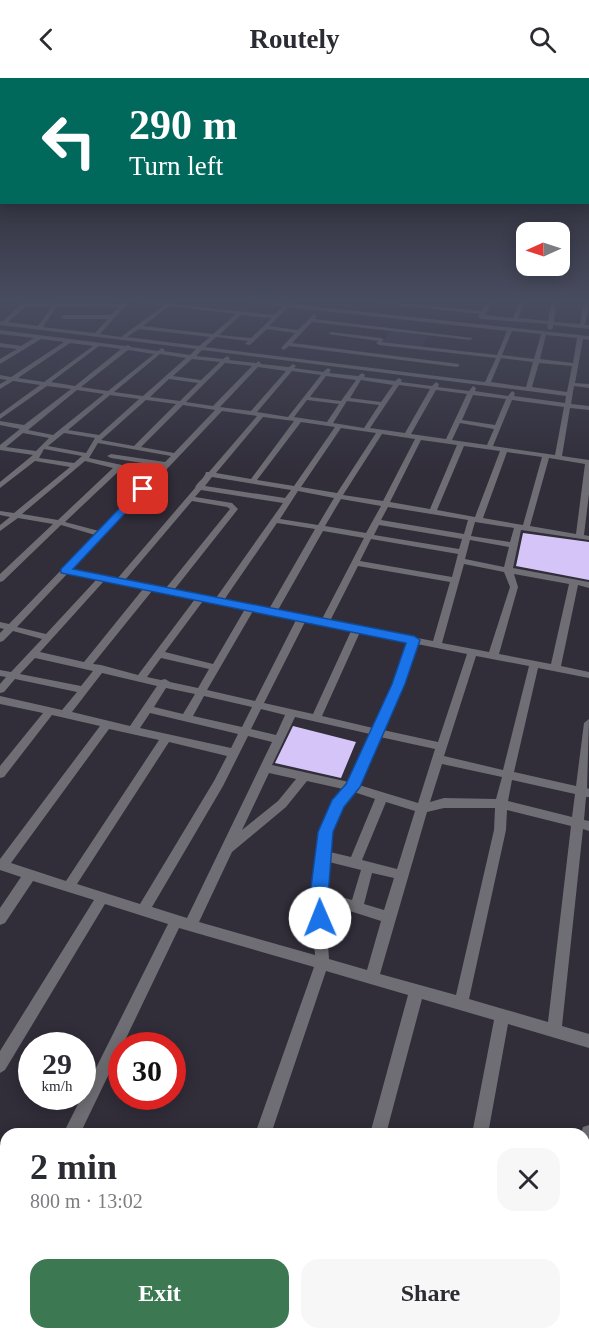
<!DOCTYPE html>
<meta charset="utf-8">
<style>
:root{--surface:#fff;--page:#f7f7f7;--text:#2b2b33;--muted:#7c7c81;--accent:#3c7851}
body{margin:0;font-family:Georgia,serif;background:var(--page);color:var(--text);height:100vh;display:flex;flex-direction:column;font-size:22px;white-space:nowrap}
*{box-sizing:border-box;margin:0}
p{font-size:20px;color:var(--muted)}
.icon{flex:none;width:33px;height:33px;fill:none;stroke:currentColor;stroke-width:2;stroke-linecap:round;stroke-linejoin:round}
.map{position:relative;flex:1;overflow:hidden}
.sheet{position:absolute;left:0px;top:1050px;width:590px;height:212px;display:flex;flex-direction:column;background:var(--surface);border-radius:18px 18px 0 0;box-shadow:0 3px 15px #0003}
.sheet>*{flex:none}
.banner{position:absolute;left:0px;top:0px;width:590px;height:126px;box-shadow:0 3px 15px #0003;background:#00695c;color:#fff;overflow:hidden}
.needle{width:39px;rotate:267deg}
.tools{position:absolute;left:516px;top:144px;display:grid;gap:12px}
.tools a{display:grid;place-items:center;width:54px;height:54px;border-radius:12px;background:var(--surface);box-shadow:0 3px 15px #0003;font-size:30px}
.speed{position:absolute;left:18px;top:954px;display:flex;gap:12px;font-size:30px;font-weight:700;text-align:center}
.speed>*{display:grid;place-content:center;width:78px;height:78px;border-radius:50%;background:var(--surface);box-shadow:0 3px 15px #0003;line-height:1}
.speed small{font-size:15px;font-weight:400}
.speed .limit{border:9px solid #d22;background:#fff;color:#111}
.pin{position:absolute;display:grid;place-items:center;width:51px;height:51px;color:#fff;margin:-26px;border-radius:12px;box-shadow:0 3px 9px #0006}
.me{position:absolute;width:66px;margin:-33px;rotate:359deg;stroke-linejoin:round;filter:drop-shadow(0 0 4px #0008)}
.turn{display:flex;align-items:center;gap:21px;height:126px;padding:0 30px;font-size:27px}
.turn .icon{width:78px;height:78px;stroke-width:2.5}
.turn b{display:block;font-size:42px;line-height:51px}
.round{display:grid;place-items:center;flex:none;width:63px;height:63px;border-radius:18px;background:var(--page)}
.overview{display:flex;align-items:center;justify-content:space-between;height:102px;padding:0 30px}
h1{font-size:36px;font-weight:700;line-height:45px}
.button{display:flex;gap:12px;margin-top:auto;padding:12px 30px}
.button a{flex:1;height:69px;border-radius:18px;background:var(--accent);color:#fff;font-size:24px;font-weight:700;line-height:69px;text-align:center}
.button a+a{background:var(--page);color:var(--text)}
header{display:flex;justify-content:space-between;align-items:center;height:78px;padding:0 30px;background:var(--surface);font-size:27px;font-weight:700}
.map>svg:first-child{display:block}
.built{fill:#3b3547}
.green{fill:#573e7f}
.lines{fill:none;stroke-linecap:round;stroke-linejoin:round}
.river{fill:#1d033a;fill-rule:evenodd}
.building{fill:#d4c4f8}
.minor{fill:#6f6e74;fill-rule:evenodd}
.route{fill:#1a73e8;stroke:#114b97;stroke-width:1.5}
</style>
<header><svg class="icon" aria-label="back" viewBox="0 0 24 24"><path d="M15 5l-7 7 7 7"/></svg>Routely<svg class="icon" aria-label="search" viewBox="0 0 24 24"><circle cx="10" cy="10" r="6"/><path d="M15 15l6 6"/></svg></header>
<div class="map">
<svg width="589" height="1261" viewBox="0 0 589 1261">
<rect width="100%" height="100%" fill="#312d39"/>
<path class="built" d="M391 252 429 256 421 268 383 264Z"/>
<path class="green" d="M222 1256H291L308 1261H221Z"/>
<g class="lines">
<path class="river" d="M581 221H589V226Z"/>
</g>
<path class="building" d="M523 455 589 464V502L516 488Z
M293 648 356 664 341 700 275 685Z"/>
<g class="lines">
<path class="minor" d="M27 221H32L29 225 121 226 123 224H127V226L100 256 121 259 163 228 128 223 126 222 127 221 167 225 171 222 174 224 172 226 274 237 283 229 224 221H237L286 226 291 221H296L291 226 589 258V262L583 261 575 305 589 306V310L574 308 571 326 589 328V332L570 330 562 378 589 382V416L584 457 589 458V462L521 452 513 490 589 504V510L578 507 561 588 589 594V600L538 590 514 694 576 708 584 645 589 641 587 710 589 711V719H586L584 742 589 743V753L583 751 562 948 589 956V970L508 946 488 1056H472L494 942 422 921 386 1056H370L408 917 326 893 271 1056H255L314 889 179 850 80 1056H63L168 846 105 826 5 992 0 995V973L94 822 33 803 5 845 0 847V830L21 799 0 792V781L100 648 52 637 4 699 0 700V688L43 635 0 626V618L62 632 77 614 15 601 4 614 0 615V606L6 599 0 598V592L11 594 42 561 13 553 3 563 0 564V555L4 551 0 550V544L9 546 95 457 61 447 3 503 0 504V496L53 446 18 440 0 453V447L10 439 0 437V433L14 435 70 389 35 383 0 410V404L33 377 0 372V367L20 351 0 347V343L24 347 71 311 47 308 0 341V336L40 307 13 303 0 311V306L7 302 0 301V297L11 299 64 264 41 261 0 286V281L17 271 0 269V265L21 268 34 260 0 256V252L125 268 128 267 131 269 158 273 162 270 165 272 164 273 190 277 196 271 0 247V243L2 244ZM26 228H52L38 248 8 244ZM57 228 118 229 111 237H64L61 239 64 241H108L95 255 43 249ZM169 228 236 236 213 256 143 248ZM288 229 507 253 497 277 381 264 384 262 381 260 331 254 328 256 379 263 376 265 379 267 496 280 485 304 205 269 216 259 248 263 245 266 250 267 267 251 295 255 281 270 284 272 289 268 457 289 459 288V286L292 265 312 244 470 262 473 260 314 241 317 238 314 236 298 252 269 248ZM241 237 272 240 251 260 219 257ZM139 251 210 259 199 268 127 259ZM512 253 541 256 534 281 502 277ZM546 257 577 260 573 285 540 281ZM70 265 93 268 44 304 18 300ZM99 268 121 271 75 308 51 304ZM128 272 154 276 108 313 81 309ZM202 272 528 313 566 318 565 325 514 318 515 315 512 313 508 318 475 313 476 310 473 308 469 313 438 309 439 306 436 304 432 308 401 304 402 302 399 300 395 303 364 299 365 297 362 295 358 298 329 295 331 292 328 290 323 294 294 290 296 288 293 286 289 289 261 286 259 283 256 285 229 282 230 280 227 278 223 281 196 278ZM160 276 186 280 143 318 114 314ZM501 280 533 284 526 309 491 304ZM192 281 220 284 201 302 173 298ZM225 285 252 288 213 328 186 324ZM539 285 572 288 567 314 532 309ZM258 289 286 293 251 333 220 329ZM292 293 321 297 288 339 257 334ZM326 298 356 302 341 323 310 319ZM169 301 198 305 180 323 150 319ZM361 302 393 307 381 324 350 320ZM399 307 430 311 405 355 370 350ZM77 312 104 316 53 357 28 352ZM436 312 467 316 446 361 411 356ZM110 317 139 321 99 357 68 352ZM473 317 506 321 495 347 462 342ZM146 322 176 326 134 368 101 362ZM307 322 339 326 327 344 294 339ZM512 322 564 329 555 377 493 368ZM347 323 379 327 364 350 333 345ZM183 327 215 332 174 375 141 369ZM222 333 257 338 209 394H206C205 400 196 405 195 410L117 501 71 492ZM263 339 294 343 251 401 216 395ZM301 344 335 349 294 408 257 402ZM460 345 494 351 487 367 452 362ZM341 350 376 355 337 415 301 409ZM23 355 49 360 36 373 6 369ZM64 355 95 360 86 375 48 368ZM382 356 415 361 383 423 343 417ZM421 362 457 367 430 431 390 424ZM98 365 171 378 165 384 111 376 107 378 111 380 161 388 155 394 89 380ZM464 368 500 373 475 439 437 432ZM44 371 82 378 74 385 39 380ZM507 374 542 379 523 447 483 440ZM549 380 585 386 576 456 530 448ZM85 383 113 390 58 442 22 436ZM120 392 152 398 99 453 65 444ZM212 399 291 412 285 420 205 408ZM201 412 283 425 216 520 174 512 238 431 232 425 195 419ZM298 413 334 420 318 447 280 441ZM341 421 381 428 366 455 325 448ZM192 423 227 429 230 431 166 510 125 502ZM388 429 468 442 464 456 381 442ZM475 444 514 450 510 464 471 458ZM277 445 315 451 269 531 224 522ZM379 447 462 461 459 471 374 457ZM323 453 364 460 322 541 278 532ZM371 461 458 476 452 499 360 483ZM470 462 509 469 504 489 465 481ZM464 486 504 494 510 509 489 574 442 565ZM358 488 450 504 433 563 330 543ZM67 496 96 502 46 556 17 549ZM514 496 569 506 551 586 499 576 518 509ZM104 503 143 511 84 584 40 574ZM152 513 195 521 138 597 101 587 93 586ZM203 523 245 531 213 586 165 574ZM253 533 296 542 255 623 207 612ZM305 544 351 553 313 636 264 625ZM360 554 408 564 393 606 373 650 322 638ZM417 566 467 576 438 664 383 652 403 606ZM476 578 529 588 503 692 444 678ZM35 580 93 593 81 608 20 596ZM161 580 209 591 198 610 170 604 165 601 161 602 147 599ZM102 595 157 608 130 648 72 634ZM166 610 195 616 183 636 154 629ZM204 618 252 629 242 649 193 638ZM261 631 285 637 276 657 251 651ZM150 635 238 656 231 670 140 650ZM295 639 370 656 349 704 272 687ZM109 651 159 662 66 803 11 785ZM248 658 272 664 187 840 152 829 223 708ZM380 659 435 671 418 725 359 707ZM169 664 227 678 214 703 140 826 77 806ZM442 686 502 699 496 721 444 720 430 724ZM269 695 296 701 278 723 242 752ZM512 702 575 716 572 739 508 723ZM307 703 343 711C306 752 312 825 315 877L199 844 232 774 286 729ZM354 714 375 721 351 779 330 774C333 749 338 733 354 714ZM386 724 415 733 397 791 362 782ZM444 730H495L494 752 456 917 380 896 427 734ZM507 732 571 748 548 944 469 921 506 752ZM329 784 361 792 352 822 325 814ZM372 795 394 800 384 832 364 826ZM325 825 381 843 367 892 329 881Z
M349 221 482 233 489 221H493L485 237 513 240 521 221H525L518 240 548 243 552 221H556L554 244 580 246 584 225 574 221H580L589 223 585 247H589V251L553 247V250L550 252 547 250 548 246 481 241 478 239 480 236 351 222Z
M589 1047V1123L584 1126V1056H581L583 1049Z
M0 1113 6 1116V1134L0 1131Z
M6 1174V1201L0 1203V1177Z
M188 1256H206V1261H186Z
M361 1256H392L395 1261H363Z
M434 1256H452V1261H432Z
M562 1256H580L581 1261H561Z"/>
</g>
<linearGradient id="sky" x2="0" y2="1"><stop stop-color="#1b191f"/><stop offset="0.56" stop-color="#484c5f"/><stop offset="1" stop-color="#484c5f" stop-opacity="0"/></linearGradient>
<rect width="589" height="397" fill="url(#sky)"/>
<path class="route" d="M140 409 148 411 73 491 414 558 420 562 405 606 360 709 344 729 333 754 326 845 320 847 314 845 310 817 318 754 332 722 346 706 392 606 406 565 61 495V491Z"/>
</svg>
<div class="tools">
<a><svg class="needle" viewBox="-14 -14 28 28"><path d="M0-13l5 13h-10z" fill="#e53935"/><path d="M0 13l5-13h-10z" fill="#7c7c81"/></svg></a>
</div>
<div class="speed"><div>29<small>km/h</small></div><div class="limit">30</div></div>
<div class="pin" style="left:143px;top:411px;background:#d93025"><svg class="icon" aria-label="arrive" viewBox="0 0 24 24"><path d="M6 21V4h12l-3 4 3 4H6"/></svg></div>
<svg class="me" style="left:320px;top:840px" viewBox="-20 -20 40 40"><circle r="19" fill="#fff"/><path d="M0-13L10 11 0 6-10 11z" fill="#1a73e8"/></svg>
<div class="banner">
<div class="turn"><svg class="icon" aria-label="left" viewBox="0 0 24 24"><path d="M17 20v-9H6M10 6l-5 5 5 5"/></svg><div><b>290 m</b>Turn left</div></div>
</div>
<section class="sheet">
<div class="overview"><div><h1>2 min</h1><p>800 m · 13:02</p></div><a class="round"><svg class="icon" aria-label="close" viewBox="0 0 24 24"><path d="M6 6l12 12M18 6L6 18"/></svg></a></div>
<div class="button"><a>Exit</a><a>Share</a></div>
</section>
</div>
